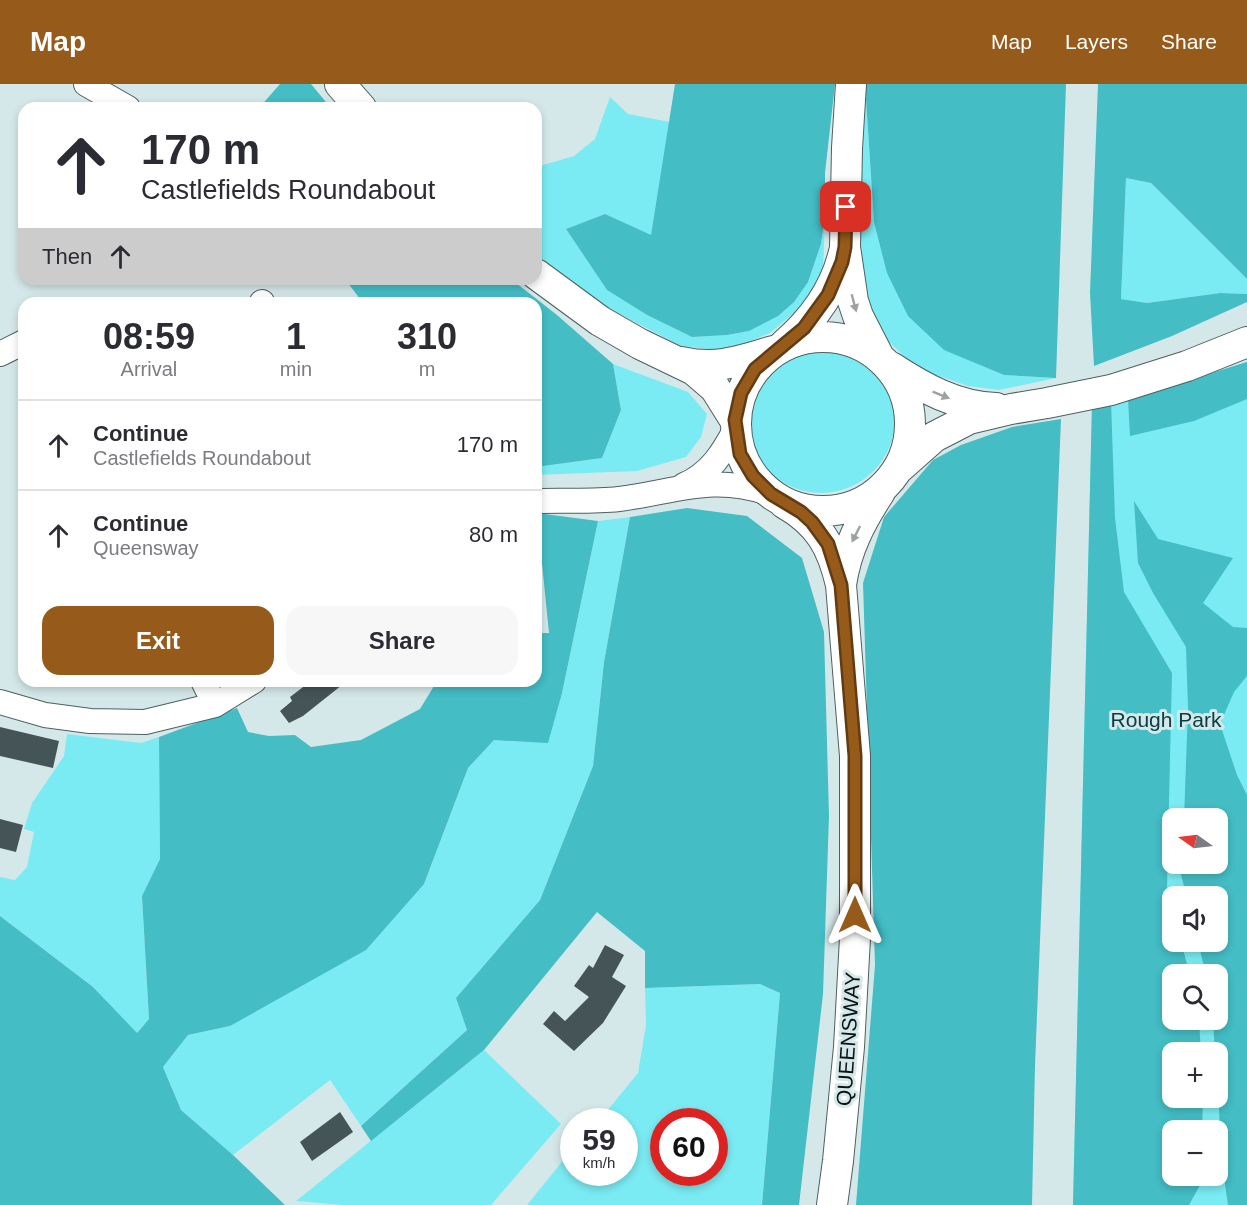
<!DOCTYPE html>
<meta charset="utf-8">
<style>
:root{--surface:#fff;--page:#f7f7f7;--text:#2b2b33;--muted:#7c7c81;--line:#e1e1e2;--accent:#965b1b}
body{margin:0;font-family:Arial,sans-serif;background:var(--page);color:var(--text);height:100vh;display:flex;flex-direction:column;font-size:22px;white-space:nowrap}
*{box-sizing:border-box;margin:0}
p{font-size:20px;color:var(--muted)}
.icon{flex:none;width:33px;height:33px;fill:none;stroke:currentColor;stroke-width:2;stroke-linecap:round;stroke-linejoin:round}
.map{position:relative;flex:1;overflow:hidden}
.side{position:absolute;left:18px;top:213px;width:524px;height:390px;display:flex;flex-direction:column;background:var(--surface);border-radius:18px;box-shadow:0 3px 9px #0003}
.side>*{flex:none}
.banner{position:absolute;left:18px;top:18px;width:524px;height:183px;border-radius:18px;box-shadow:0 3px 9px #0003;background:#fff;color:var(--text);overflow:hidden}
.needle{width:39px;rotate:284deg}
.fabs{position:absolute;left:1162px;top:724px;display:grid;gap:12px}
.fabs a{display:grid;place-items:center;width:66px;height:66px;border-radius:12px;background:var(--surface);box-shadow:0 3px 9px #0003;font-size:30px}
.speed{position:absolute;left:560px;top:1024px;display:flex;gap:12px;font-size:30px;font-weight:700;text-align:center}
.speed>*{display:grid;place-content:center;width:78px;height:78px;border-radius:50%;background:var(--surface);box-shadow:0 3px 9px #0003;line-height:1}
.speed small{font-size:15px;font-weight:400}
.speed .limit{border:9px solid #d22;background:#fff;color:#111}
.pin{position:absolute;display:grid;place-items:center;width:51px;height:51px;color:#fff;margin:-26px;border-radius:12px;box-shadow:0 3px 9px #0006}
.me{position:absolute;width:66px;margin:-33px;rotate:0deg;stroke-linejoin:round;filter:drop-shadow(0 0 4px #0008)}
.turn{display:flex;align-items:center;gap:21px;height:126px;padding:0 24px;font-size:27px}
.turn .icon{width:78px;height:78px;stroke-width:2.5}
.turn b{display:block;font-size:42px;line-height:51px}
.then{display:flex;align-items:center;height:57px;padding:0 24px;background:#0003;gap:12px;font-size:22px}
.eta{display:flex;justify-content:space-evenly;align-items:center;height:102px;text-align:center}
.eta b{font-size:36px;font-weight:700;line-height:42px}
.cta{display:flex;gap:12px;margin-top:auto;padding:12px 24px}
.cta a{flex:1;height:69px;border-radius:18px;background:var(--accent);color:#fff;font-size:24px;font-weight:700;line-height:69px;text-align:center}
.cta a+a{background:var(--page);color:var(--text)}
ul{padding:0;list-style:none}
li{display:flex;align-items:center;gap:18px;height:90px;padding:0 24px;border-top:2px solid var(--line)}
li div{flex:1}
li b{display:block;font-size:22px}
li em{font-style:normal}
header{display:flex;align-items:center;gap:36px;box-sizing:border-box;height:84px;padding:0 30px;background:var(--accent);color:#fff}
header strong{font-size:28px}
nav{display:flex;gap:33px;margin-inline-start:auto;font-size:21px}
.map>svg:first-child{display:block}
.green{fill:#7bebf3;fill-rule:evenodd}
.forest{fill:#44bdc5}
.building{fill:#455557}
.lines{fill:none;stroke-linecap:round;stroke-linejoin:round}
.minor-casing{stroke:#4e5f60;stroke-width:26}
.major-casing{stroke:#4e5f60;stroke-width:32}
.minor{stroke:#fff;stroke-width:24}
.major{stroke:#fff;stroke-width:30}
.oneway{fill:#9ea1a1}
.route-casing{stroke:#623b12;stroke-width:15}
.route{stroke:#965b1b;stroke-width:10}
.labels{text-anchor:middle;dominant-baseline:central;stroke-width:6;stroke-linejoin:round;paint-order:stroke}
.park-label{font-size:21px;fill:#084044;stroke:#d5e8e9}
.street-label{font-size:21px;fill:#0d1314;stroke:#d5e8e9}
</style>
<header>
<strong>Map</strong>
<nav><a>Map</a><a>Layers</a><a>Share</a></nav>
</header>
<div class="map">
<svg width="1247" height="1121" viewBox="0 0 1247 1121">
<rect width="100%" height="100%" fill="#d5e8e9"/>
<path class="green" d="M865 1 874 138 980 281 1004 291 1056 294 999 306 968 302 916 284 883 252 870 225 858 190Z
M610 13 628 30 670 38 651 152 605 130 566 145 607 206 647 231 692 253 727 251 749 247 808 198 821 160 825 130 823 190 801 223 770 249 727 267 681 262 606 223 536 170V83L574 72 595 55Z
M1126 94 1151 99 1247 195V210L1220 209 1147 219 1121 215Z
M747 335a74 74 0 1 1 148 0a74 74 0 1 1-148 0Z
M1247 278V1121H1073L1092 320 1128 315ZM1173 735H1218V780H1173ZM1173 813H1218V858H1173ZM1173 891H1218V936H1173ZM1173 969H1218V1014H1173ZM1173 1047H1218V1092H1173Z
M613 280 688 308 707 330 701 353 686 373 637 387 536 391V383L602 374 621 326Z
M630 433 604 578 593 682 540 816 456 914 467 946 361 1042 330 996 233 1071 181 1026 163 983 188 951 230 942 424 800 468 684 494 656 562 609 598 437Z
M67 650 141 659 159 653 160 776 142 812 149 935 136 950 93 903 0 832V793L15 796 27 783 34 748 24 745 32 719 64 672Z
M760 900 780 909 762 1121H527L573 1064V1089H624V1038H598L638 989 646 941 645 904ZM663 1038H714V1089H663Z
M484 966 561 1040 491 1121H343L296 1117Z"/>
<path class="forest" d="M280 0H311L331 24H259Z
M675 0H835L825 89V130L821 160 808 198 794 218 778 232 749 247 727 251 692 253 647 231 607 206 566 145 605 130 651 151Z
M865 0H1066L1056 294 1004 291 944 266 908 232 887 189 874 138Z
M1098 0H1247V195L1151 99 1126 94 1121 215 1147 219 1220 209 1247 210V218L1172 252 1094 282 1090 209Z
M345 195H511L557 231 613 280 621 326 602 374 536 383V219H363Z
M1247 278V315L1194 337 1130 352 1128 315Z
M1111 317 1115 434 1124 508 1172 589 1167 804 1173 827V858H1181L1190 891H1173V936H1199L1201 969H1173V1014H1203L1202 1047H1173V1092H1201L1200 1101 1189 1121H1073L1092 320Z
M1061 335 1035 981 1032 1121H856L875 881 863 499 884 433 933 376 961 361 1012 343Z
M1134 417 1158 455 1233 474 1203 519 1233 543 1247 544V592L1234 608 1220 640 1237 691 1247 711V1121H1228C1220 1069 1218 1021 1218 969H1215L1213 936H1218V891H1206L1198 858H1218V813H1187L1181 791 1182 780H1218V735H1184L1188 624 1186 563 1153 509 1138 479Z
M687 424 747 432 802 474 824 548 829 732 823 910 799 1121H762L780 909 760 900 645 904V867L597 828 484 966 371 1057 361 1042 467 946 456 914 540 816 593 682 604 578 630 433Z
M537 429 598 437 562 609 548 659 494 656 468 684 424 800 366 866 230 942 188 951 163 983 181 1026 233 1071 285 1121H0V832L93 903 137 949 149 935 142 812 160 775 159 653 237 624 248 648 269 652 295 651 311 663 361 656 420 625 437 597H536V549H549Z"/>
<path class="building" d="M311 597H347L303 632 289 639 280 627 292 617 290 613Z
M0 643 59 657 53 684 0 672Z
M0 735 23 741 16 768 0 764Z
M605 861 624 871 612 893 626 902 603 939 574 967 543 940 554 927 565 937 589 913 574 902 589 881 593 884Z
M340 1028 353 1048 312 1077 300 1058Z"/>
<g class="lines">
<g class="minor-casing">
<path id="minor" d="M86 0 128 24
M262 218V219
M0 270 24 258
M684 401C710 390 723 369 736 344
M536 417C563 416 592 418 619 415 675 408 714 389 771 410
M203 597 215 621
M0 618 45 631 90 637 145 638 215 621 254 597"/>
</g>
<g class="major-casing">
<path id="major" d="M340 0 361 24
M851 0 847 64 845 163 853 217 858 232 878 271
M536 190 600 237 640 260 694 286 715 304 735 336
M736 340a87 87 0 1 1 174 0a87 87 0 1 1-174 0Z
M785 260C814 235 835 206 844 168
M682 278C716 286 740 277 773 267
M891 283C923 304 957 323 996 324
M899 384 934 353 969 335 1011 325 1047 319 1111 306 1187 282 1247 258
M784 419C819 439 832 462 841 501L855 672V854L849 963 838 1077 832 1121
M841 501C846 465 861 437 880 408"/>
</g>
<use href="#minor" class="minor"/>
<use href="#major" class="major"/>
</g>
<defs><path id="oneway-solid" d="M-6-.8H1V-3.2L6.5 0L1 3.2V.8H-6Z" transform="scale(1.5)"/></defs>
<g class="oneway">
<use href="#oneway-solid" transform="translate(854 219) rotate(75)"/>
<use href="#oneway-solid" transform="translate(941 311) rotate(22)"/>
<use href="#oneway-solid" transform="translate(856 450) rotate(117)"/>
</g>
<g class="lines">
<g class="route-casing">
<path id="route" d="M846 123 845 163 842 178 828 211 804 244 755 285 741 309 735 336 740 370 753 392 771 410 801 428 812 438 828 460 841 501 855 672V831"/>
</g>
<use href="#route" class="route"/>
</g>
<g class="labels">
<g class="park-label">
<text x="1166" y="635">Rough Park</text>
</g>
<g class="street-label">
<text transform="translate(848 955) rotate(-86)">QUEENSWAY</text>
</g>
</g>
</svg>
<div class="fabs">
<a><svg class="needle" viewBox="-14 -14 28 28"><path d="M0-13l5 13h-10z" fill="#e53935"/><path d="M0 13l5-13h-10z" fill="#7c7c81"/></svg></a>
<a><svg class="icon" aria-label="sound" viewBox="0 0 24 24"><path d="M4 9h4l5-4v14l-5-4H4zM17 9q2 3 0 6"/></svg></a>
<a><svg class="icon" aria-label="search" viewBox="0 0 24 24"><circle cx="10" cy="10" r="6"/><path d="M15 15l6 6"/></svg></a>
<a>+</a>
<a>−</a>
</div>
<div class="speed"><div>59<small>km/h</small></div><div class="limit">60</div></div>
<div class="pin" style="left:846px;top:123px;background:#d93025"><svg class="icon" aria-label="arrive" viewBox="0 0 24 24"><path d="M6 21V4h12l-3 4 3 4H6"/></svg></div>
<svg class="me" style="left:855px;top:831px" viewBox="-20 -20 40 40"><path d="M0-17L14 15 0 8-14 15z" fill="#965b1b" stroke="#fff" stroke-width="4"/></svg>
<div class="banner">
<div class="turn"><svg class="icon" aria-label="ahead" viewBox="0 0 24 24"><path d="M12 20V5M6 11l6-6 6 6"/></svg><div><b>170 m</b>Castlefields Roundabout</div></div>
<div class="then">Then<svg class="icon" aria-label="ahead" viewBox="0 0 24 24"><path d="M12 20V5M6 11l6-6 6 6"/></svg></div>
</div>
<section class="side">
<div class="eta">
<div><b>08:59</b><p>Arrival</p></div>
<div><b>1</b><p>min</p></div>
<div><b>310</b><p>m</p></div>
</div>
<ul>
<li><svg class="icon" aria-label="ahead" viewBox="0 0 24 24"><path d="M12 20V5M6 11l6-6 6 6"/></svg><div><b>Continue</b><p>Castlefields Roundabout</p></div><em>170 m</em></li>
<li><svg class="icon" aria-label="ahead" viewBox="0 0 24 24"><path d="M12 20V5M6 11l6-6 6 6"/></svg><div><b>Continue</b><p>Queensway</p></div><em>80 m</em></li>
</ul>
<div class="cta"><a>Exit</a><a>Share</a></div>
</section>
</div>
